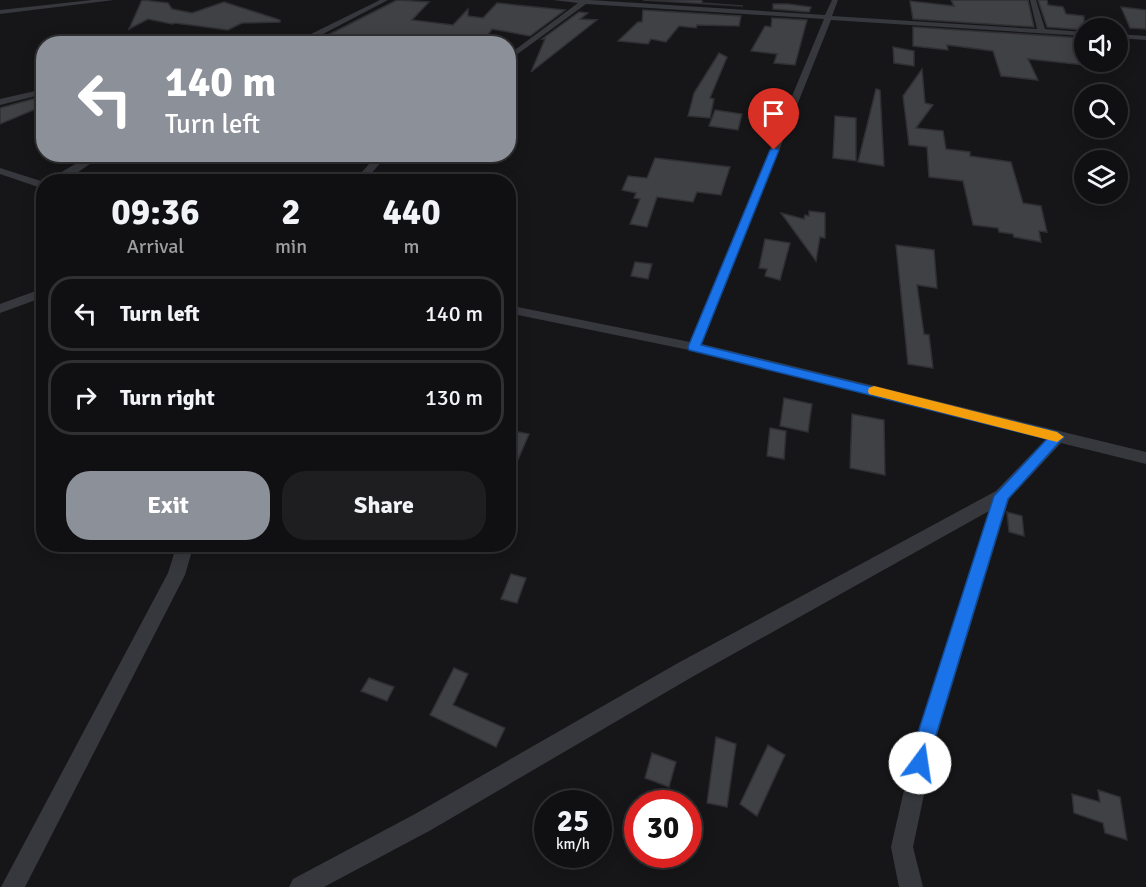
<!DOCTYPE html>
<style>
:root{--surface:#101012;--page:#1e1e20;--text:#f1f3f6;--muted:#9c9d9f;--line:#303032;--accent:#8c9099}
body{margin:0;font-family:Signika,sans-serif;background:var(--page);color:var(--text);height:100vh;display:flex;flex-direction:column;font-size:22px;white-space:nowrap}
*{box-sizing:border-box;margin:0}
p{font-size:20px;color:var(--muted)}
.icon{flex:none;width:33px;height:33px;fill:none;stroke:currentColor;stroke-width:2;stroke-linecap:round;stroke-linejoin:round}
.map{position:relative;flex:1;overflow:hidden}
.drawer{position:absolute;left:36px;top:174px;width:480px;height:378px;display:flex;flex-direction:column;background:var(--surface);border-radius:24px;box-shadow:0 3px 15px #0003,0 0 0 2px var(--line)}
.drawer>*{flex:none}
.guide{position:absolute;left:36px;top:36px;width:480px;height:126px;border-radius:24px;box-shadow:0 3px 15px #0003,0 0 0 2px var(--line);background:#8c9099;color:#fff;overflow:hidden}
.buttons{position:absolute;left:1074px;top:18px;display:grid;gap:12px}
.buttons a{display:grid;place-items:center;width:54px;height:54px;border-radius:50%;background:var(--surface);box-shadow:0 3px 15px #0003,0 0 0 2px var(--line);font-size:30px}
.speed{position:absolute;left:534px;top:790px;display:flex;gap:12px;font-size:30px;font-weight:700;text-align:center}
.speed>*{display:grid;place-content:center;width:78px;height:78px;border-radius:50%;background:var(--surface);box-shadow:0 3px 15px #0003,0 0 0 2px var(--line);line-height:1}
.speed small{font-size:15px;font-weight:400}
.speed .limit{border:9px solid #d22;background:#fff;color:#111}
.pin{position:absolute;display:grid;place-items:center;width:51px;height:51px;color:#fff;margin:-62px -26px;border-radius:50% 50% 50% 0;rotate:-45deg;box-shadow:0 0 6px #0007}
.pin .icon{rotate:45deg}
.me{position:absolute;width:66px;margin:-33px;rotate:14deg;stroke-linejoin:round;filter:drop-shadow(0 0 4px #0008)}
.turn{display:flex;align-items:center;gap:21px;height:126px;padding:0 30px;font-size:27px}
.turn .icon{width:78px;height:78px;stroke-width:2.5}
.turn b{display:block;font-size:42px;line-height:51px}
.eta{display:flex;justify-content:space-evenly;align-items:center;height:102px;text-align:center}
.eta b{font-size:36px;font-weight:700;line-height:42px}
.button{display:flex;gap:12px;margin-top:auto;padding:12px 30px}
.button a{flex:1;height:69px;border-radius:24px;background:var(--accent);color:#fff;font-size:24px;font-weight:700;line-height:69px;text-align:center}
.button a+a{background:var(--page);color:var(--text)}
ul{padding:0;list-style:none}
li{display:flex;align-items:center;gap:18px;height:75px;margin:0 12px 9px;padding:0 18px;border:3px solid var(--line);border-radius:24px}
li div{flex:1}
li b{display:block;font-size:22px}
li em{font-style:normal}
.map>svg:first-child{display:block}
.building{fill:#404145;stroke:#303034;stroke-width:1.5}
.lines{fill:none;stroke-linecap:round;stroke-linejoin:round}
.minor{fill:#37383d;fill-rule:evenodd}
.route{fill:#1a73e8;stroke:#114b97;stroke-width:1.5}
.slow{fill:#f59e0b}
</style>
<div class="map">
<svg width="1146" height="887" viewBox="0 0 1146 887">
<rect width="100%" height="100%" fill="#161618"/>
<path class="building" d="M142 0 168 3 172 9 192 13 224 2 280 20V22L242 23 228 30 175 23 172 24 148 19 129 29Z
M397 0 429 2 412 20 453 25 468 9V16L483 18 497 3 565 10 530 36 492 29 483 42 382 38 378 41 370 42 328 35Z
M643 0H702V3L743 6Z
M951 0H1028L1034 27 913 19 910 1 954 6Z
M1038 0H1047L1048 5 1063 7 1066 14 1084 16V30L1047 27Z
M773 4H788L811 7 809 12 773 9Z
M1121 7 1146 10V29L1130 28Z
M643 10 741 16 739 26 697 25 696 28 679 26 666 42 651 39 648 44 618 41 638 22H642Z
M579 12 588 13 580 19 597 20 531 72 545 39H542Z
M772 18 807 20 795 65 774 63 777 54 751 51 765 26 771 27Z
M913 27 1084 38V65L1028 59 1038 80 1001 76 993 51 947 45 948 50 913 46Z
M893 47 914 51V66L894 63Z
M719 53 727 57 710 98 714 99 710 118 688 116 694 93Z
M922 69 925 103 933 105 916 128 943 131 946 149 970 152V156L1011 162 1023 203 1041 206 1047 232 1039 231 1041 242 1014 237 1013 234 999 232 998 228 973 225 963 181 929 177 927 147 909 145 903 96Z
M876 89 880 90 884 166 858 162Z
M40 97 43 106 0 124V108Z
M715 110 742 114 738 130 709 126Z
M835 116 856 118V161L833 158Z
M655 158 730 167 721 195 697 192 693 202 657 197 647 227 630 224 640 199 634 198 636 193 622 190 628 176 647 178Z
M809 211 825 213V238L820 237 816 261 781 213 804 219 805 215 809 216Z
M765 239 790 243 780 280 765 276 767 269 759 268Z
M896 245 934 250 937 288 917 285 924 334 929 335 933 368 908 364Z
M635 262 652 264 648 279 631 276Z
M784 398 812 404 808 432 780 426Z
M852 414 884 420 885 475 850 468Z
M770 428 786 431 784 459 767 456Z
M514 431 529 434 508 483V444Z
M1007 512 1022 516 1024 536 1009 532Z
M511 574 526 578 517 603 501 599Z
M454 668 468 674 453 705 505 728 496 747 430 715Z
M369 678 394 687 387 701 361 691Z
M716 737 736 744 727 807 707 803Z
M768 745 785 755 757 816 740 804Z
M652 753 676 762 669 787 645 778Z
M1098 790 1120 797 1127 840 1105 833 1103 823 1074 813 1072 794 1100 802Z"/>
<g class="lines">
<path class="minor" d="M92 0H114L0 14V10Z
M380 0H388L304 44H267L307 36Z
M553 0H590L825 15 832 0H838L832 16 1037 29 1030 0H1036L1045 29 1084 32V36L831 20 702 344 1146 452V464L1061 443 1009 499 935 742 913 847 923 887H899L891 847 915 742 989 511 692 677 431 830 324 887H289L293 879 415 814 678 663 996 491 1046 439 694 351 508 313V305L690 342 824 19 586 4 508 61V55L578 3Z
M1118 34 1146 36V40L1118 38Z
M44 89V94L0 105V99Z
M92 154H104L64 182H53L60 173Z
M378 154H388L364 182H353Z
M0 168 44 182V189L0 174Z
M44 288V297L0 313V304Z
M177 544H194L185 575 25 887H1L168 573Z"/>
</g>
<path class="route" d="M774 148 779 150 701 345 1057 432 1064 437 1008 499 934 742 927 770 920 772 914 770 911 763 915 742 994 496 1047 439 689 350 688 347 770 150Z"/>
<path class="slow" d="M874 386 1057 432 1064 437 1057 442 869 394 868 391 869 388Z"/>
</svg>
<div class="buttons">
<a><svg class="icon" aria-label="sound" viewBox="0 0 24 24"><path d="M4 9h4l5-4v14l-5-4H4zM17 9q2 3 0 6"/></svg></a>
<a><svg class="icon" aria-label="search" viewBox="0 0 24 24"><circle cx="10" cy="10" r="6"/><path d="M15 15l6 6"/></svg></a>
<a><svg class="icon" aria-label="layers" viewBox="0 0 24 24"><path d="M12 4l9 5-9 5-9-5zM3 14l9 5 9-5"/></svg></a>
</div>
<div class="speed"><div>25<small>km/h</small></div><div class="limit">30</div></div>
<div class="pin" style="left:774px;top:150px;background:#d93025"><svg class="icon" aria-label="arrive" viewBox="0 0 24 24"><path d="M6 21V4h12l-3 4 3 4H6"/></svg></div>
<svg class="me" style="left:920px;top:763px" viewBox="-20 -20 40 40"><circle r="19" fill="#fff"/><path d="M0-13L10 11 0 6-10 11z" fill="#1a73e8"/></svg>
<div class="guide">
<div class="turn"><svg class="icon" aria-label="left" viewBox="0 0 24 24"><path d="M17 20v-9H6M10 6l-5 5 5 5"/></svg><div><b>140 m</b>Turn left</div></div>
</div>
<section class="drawer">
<div class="eta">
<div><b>09:36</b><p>Arrival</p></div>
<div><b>2</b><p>min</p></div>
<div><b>440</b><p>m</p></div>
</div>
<ul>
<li><svg class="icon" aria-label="left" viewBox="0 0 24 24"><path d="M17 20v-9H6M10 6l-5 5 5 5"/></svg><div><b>Turn left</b></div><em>140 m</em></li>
<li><svg class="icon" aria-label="right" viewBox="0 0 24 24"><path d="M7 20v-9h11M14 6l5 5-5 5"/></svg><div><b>Turn right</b></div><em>130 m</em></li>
</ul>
<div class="button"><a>Exit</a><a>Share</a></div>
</section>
</div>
